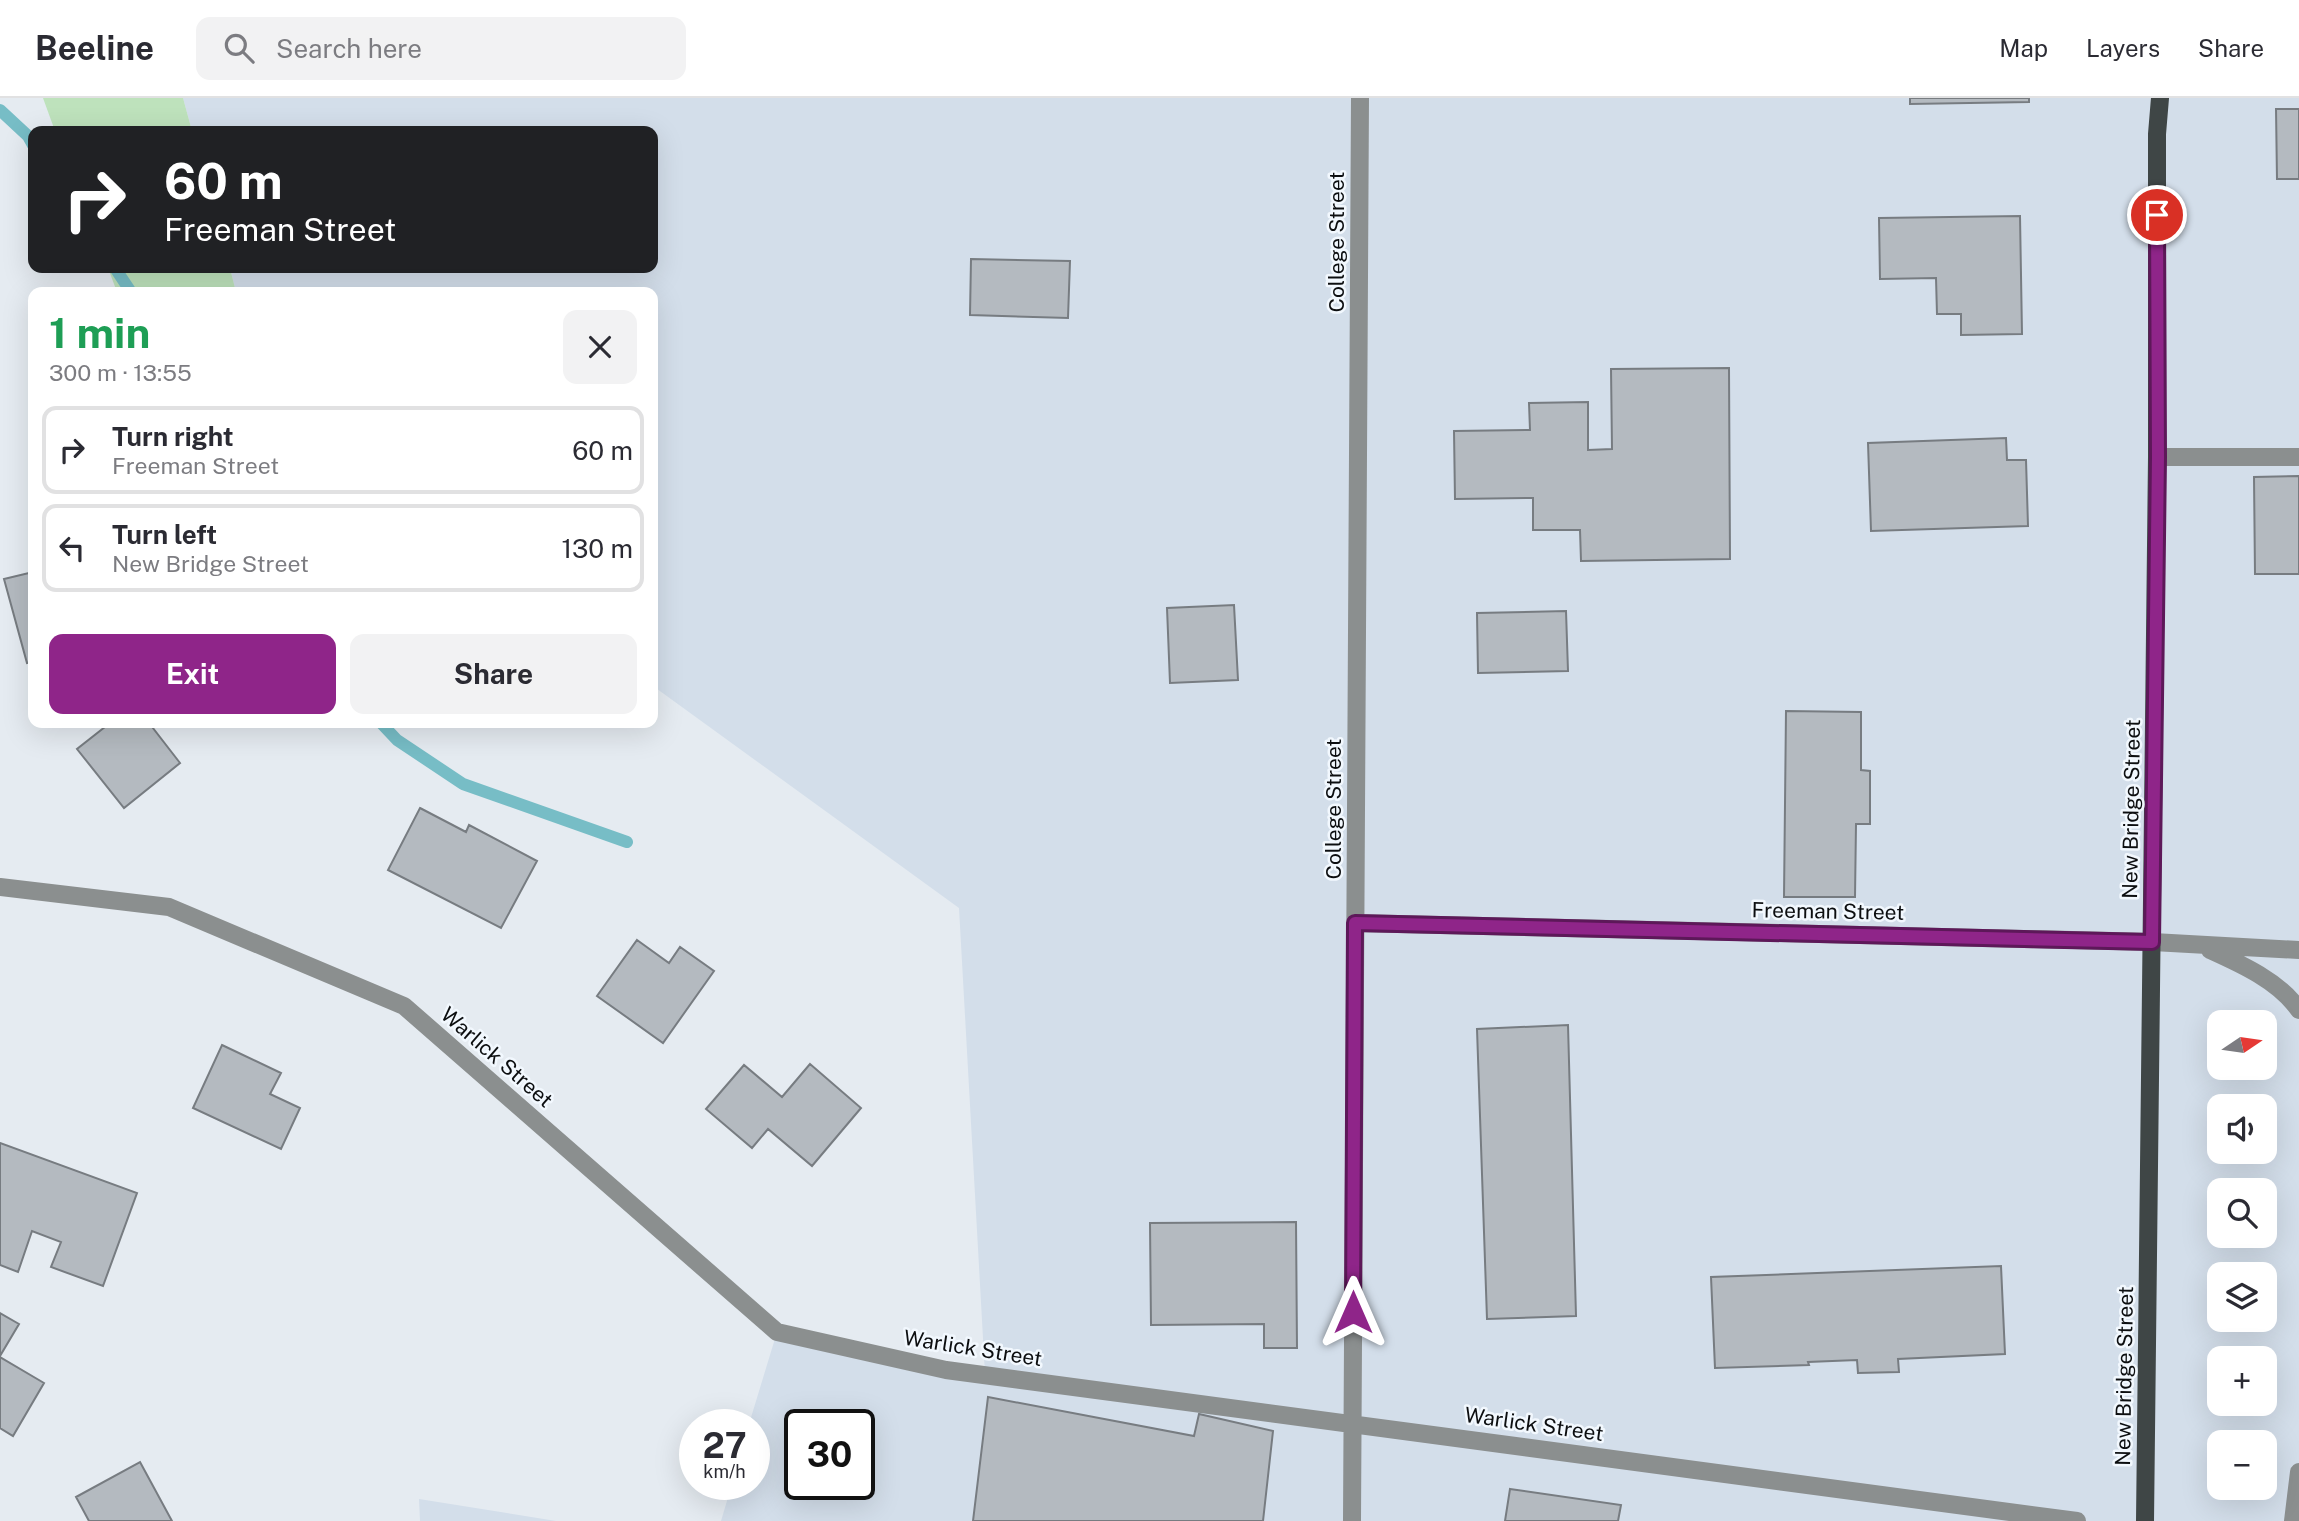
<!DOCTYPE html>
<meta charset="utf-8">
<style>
:root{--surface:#fff;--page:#f2f2f3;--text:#2b2b33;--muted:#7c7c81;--line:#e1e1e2;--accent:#8f2589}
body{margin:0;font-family:"Public Sans",sans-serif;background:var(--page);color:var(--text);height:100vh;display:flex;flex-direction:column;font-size:26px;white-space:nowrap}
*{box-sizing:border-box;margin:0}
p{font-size:23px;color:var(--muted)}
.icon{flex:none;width:38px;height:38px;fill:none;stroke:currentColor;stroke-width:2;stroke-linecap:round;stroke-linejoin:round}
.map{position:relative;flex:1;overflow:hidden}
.details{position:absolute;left:28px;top:189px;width:630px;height:441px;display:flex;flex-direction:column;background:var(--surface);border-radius:14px;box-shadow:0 7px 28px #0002}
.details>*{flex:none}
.top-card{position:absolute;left:28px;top:28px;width:630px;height:147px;border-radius:14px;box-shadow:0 7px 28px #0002;background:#202124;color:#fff;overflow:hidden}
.needle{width:46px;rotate:77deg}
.fabs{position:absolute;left:2207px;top:912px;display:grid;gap:14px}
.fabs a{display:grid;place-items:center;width:70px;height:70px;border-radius:14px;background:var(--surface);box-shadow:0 7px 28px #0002;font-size:35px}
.speed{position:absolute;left:679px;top:1311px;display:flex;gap:14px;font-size:35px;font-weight:700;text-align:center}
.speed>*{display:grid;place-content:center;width:91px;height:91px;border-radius:50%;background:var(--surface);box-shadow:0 7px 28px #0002;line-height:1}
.speed small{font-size:18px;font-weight:400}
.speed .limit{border:4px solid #111;border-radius:10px;background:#fff;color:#111}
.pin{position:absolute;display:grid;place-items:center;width:60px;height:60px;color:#fff;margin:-30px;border:4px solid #fff;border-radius:50%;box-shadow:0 2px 7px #0007}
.me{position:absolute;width:77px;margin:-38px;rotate:0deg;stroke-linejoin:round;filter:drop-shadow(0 0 5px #0008)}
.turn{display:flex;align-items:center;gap:24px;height:147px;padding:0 21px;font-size:32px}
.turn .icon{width:91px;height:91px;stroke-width:2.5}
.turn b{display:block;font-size:49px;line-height:60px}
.round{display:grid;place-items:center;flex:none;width:74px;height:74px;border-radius:14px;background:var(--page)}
.summary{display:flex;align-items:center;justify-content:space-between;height:119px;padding:0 21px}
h1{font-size:42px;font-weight:700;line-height:52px;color:#1e9e55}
.action{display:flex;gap:14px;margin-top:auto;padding:14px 21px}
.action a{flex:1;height:80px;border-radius:14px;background:var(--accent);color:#fff;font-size:28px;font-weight:700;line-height:80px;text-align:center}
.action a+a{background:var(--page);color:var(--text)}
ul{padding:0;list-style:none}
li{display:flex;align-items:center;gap:21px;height:88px;margin:0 14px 10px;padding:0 7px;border:4px solid var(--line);border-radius:14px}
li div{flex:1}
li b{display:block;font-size:26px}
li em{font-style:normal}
header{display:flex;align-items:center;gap:42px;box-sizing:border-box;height:98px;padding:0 35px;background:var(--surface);border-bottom:2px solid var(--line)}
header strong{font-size:33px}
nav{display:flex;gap:38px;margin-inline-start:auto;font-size:24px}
.search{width:490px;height:63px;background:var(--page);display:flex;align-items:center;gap:18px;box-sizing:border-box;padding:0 24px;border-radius:14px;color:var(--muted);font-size:26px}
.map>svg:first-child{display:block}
.built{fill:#d3deea;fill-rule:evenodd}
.green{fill:#bee2bc}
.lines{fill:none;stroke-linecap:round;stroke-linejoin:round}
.stream{stroke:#77bdc6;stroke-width:12}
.building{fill:#b4bac0;stroke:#777c81;stroke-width:2}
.minor{stroke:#8b8f8f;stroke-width:18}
.major{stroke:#3f4646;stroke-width:18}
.route-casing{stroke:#5d1859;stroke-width:18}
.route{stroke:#8f2589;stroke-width:12}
.labels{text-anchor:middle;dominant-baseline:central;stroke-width:5;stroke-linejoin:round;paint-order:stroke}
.street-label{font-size:21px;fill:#0c0e10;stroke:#f2f8fe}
</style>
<header>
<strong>Beeline</strong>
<div class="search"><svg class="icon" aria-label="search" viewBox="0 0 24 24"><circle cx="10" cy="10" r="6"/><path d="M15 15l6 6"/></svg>Search here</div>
<nav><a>Map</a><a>Layers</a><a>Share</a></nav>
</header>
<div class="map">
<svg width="2299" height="1423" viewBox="0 0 2299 1423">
<rect width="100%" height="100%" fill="#e5ebf1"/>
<path class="built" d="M183 0H2299V1423H721L732 1386H754V1326H749L777 1234 985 1276 959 810 653 588V194H236L230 170H653V33H192ZM2219 924H2264V970H2219ZM2219 1008H2264V1054H2219ZM2219 1092H2264V1138H2219ZM2219 1176H2264V1222H2219ZM2219 1260H2264V1306H2219ZM800 1326H859V1386H800ZM2219 1344H2264V1390H2219Z
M419 1401 556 1423H420Z"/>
<path class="green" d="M43 0H183L192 33H55Z
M108 170H230L236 194H117Z"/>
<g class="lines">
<path class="stream" d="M0 12 28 38 33 47
M115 170 131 194
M381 625 397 642 463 686 627 744"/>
</g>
<path class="building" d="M1910 0H2029V4L1910 6Z
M2276 11H2299V81H2277Z
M2020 118 2022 236 1961 237V216H1937L1936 180 1880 181 1879 120Z
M971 161 1070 163 1068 220 970 217Z
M1729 270 1730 461 1581 463 1580 432H1533V400L1455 401 1454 333 1530 332 1529 305 1588 304V352L1612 351 1611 271Z
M2006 340 2007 362H2026L2028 428 1871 433 1868 345Z
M2299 378V476H2255L2254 379Z
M33 474V564L27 565 4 481Z
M1234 507 1238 582 1170 585 1167 510Z
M1566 513 1568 573 1478 575 1477 515Z
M1786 613 1861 614V672L1870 673V726H1856L1855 799H1784Z
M110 625H149L180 665 124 710 77 651Z
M420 710 466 734 469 727 537 763 501 830 388 772Z
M637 842 669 865 680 849 714 873 663 945 597 898Z
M1568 927 1576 1218 1487 1221 1477 931Z
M222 947 281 975 270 996 300 1010 281 1051 193 1010Z
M810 966 861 1010 812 1068 768 1031 752 1050 706 1011 744 967 782 999Z
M0 1045 137 1095 103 1188 51 1169 61 1144 32 1133 18 1174 0 1167Z
M1296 1124 1297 1250H1264V1226L1151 1227 1150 1125Z
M2001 1168 2005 1256 1898 1261 1899 1274 1858 1275 1857 1262 1808 1264 1809 1267 1715 1270 1711 1179Z
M0 1215 19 1226 0 1258Z
M0 1259 44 1285 13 1338 0 1330Z
M988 1299 1194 1338 1199 1316 1273 1333 1263 1423H973Z
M140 1364 172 1423H89L76 1399Z
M1510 1391 1621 1407 1618 1423H1505Z"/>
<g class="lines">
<path class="minor" d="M2157 359H2299
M0 789 169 809 404 908 777 1234 946 1272 2077 1423
M1355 825 2153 844 2299 852
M2210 852C2241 866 2279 883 2299 912
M1352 1423 1360 0
M2293 1423 2299 1374"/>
<path class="major" d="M2145 1423 2157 359V36L2160 0"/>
</g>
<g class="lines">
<g class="route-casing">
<path id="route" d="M1353 1214 1355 825 2152 844 2158 359 2157 117"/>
</g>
<use href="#route" class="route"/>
</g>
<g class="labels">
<g class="street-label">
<text transform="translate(1336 144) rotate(-90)">College Street</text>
<text transform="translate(1333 711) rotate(-90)">College Street</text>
<text transform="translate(2131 711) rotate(-89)">New Bridge Street</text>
<text transform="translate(1828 813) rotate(1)">Freeman Street</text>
<text transform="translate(497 959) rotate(41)">Warlick Street</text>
<text transform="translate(973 1250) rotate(9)">Warlick Street</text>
<text transform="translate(2124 1278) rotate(-89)">New Bridge Street</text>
<text transform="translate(1534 1326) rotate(8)">Warlick Street</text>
</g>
</g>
</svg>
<div class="fabs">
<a><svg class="needle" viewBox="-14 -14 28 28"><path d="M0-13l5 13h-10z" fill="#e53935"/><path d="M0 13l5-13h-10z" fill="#7c7c81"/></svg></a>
<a><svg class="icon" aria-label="sound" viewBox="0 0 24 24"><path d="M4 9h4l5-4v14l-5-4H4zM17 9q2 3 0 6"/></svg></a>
<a><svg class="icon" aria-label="search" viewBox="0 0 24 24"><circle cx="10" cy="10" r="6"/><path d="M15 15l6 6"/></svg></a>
<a><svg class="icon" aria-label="layers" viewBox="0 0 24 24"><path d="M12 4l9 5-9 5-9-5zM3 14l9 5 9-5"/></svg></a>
<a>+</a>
<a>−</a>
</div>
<div class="speed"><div>27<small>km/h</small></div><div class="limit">30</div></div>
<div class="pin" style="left:2157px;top:117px;background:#d93025"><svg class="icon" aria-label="arrive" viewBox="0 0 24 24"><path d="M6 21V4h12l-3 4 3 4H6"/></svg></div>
<svg class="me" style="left:1353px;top:1214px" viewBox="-20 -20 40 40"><path d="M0-17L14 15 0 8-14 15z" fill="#8f2589" stroke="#fff" stroke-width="4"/></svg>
<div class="top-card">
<div class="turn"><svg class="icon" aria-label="right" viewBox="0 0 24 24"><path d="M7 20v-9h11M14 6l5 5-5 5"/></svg><div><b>60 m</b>Freeman Street</div></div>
</div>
<section class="details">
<div class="summary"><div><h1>1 min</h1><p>300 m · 13:55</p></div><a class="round"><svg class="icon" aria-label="close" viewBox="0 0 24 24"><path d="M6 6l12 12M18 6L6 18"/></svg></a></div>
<ul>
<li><svg class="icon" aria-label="right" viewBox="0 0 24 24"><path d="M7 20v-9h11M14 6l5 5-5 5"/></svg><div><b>Turn right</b><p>Freeman Street</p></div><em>60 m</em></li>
<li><svg class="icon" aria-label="left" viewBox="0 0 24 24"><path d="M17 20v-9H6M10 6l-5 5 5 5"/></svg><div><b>Turn left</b><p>New Bridge Street</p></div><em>130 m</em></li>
</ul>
<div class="action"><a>Exit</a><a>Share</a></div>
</section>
</div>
